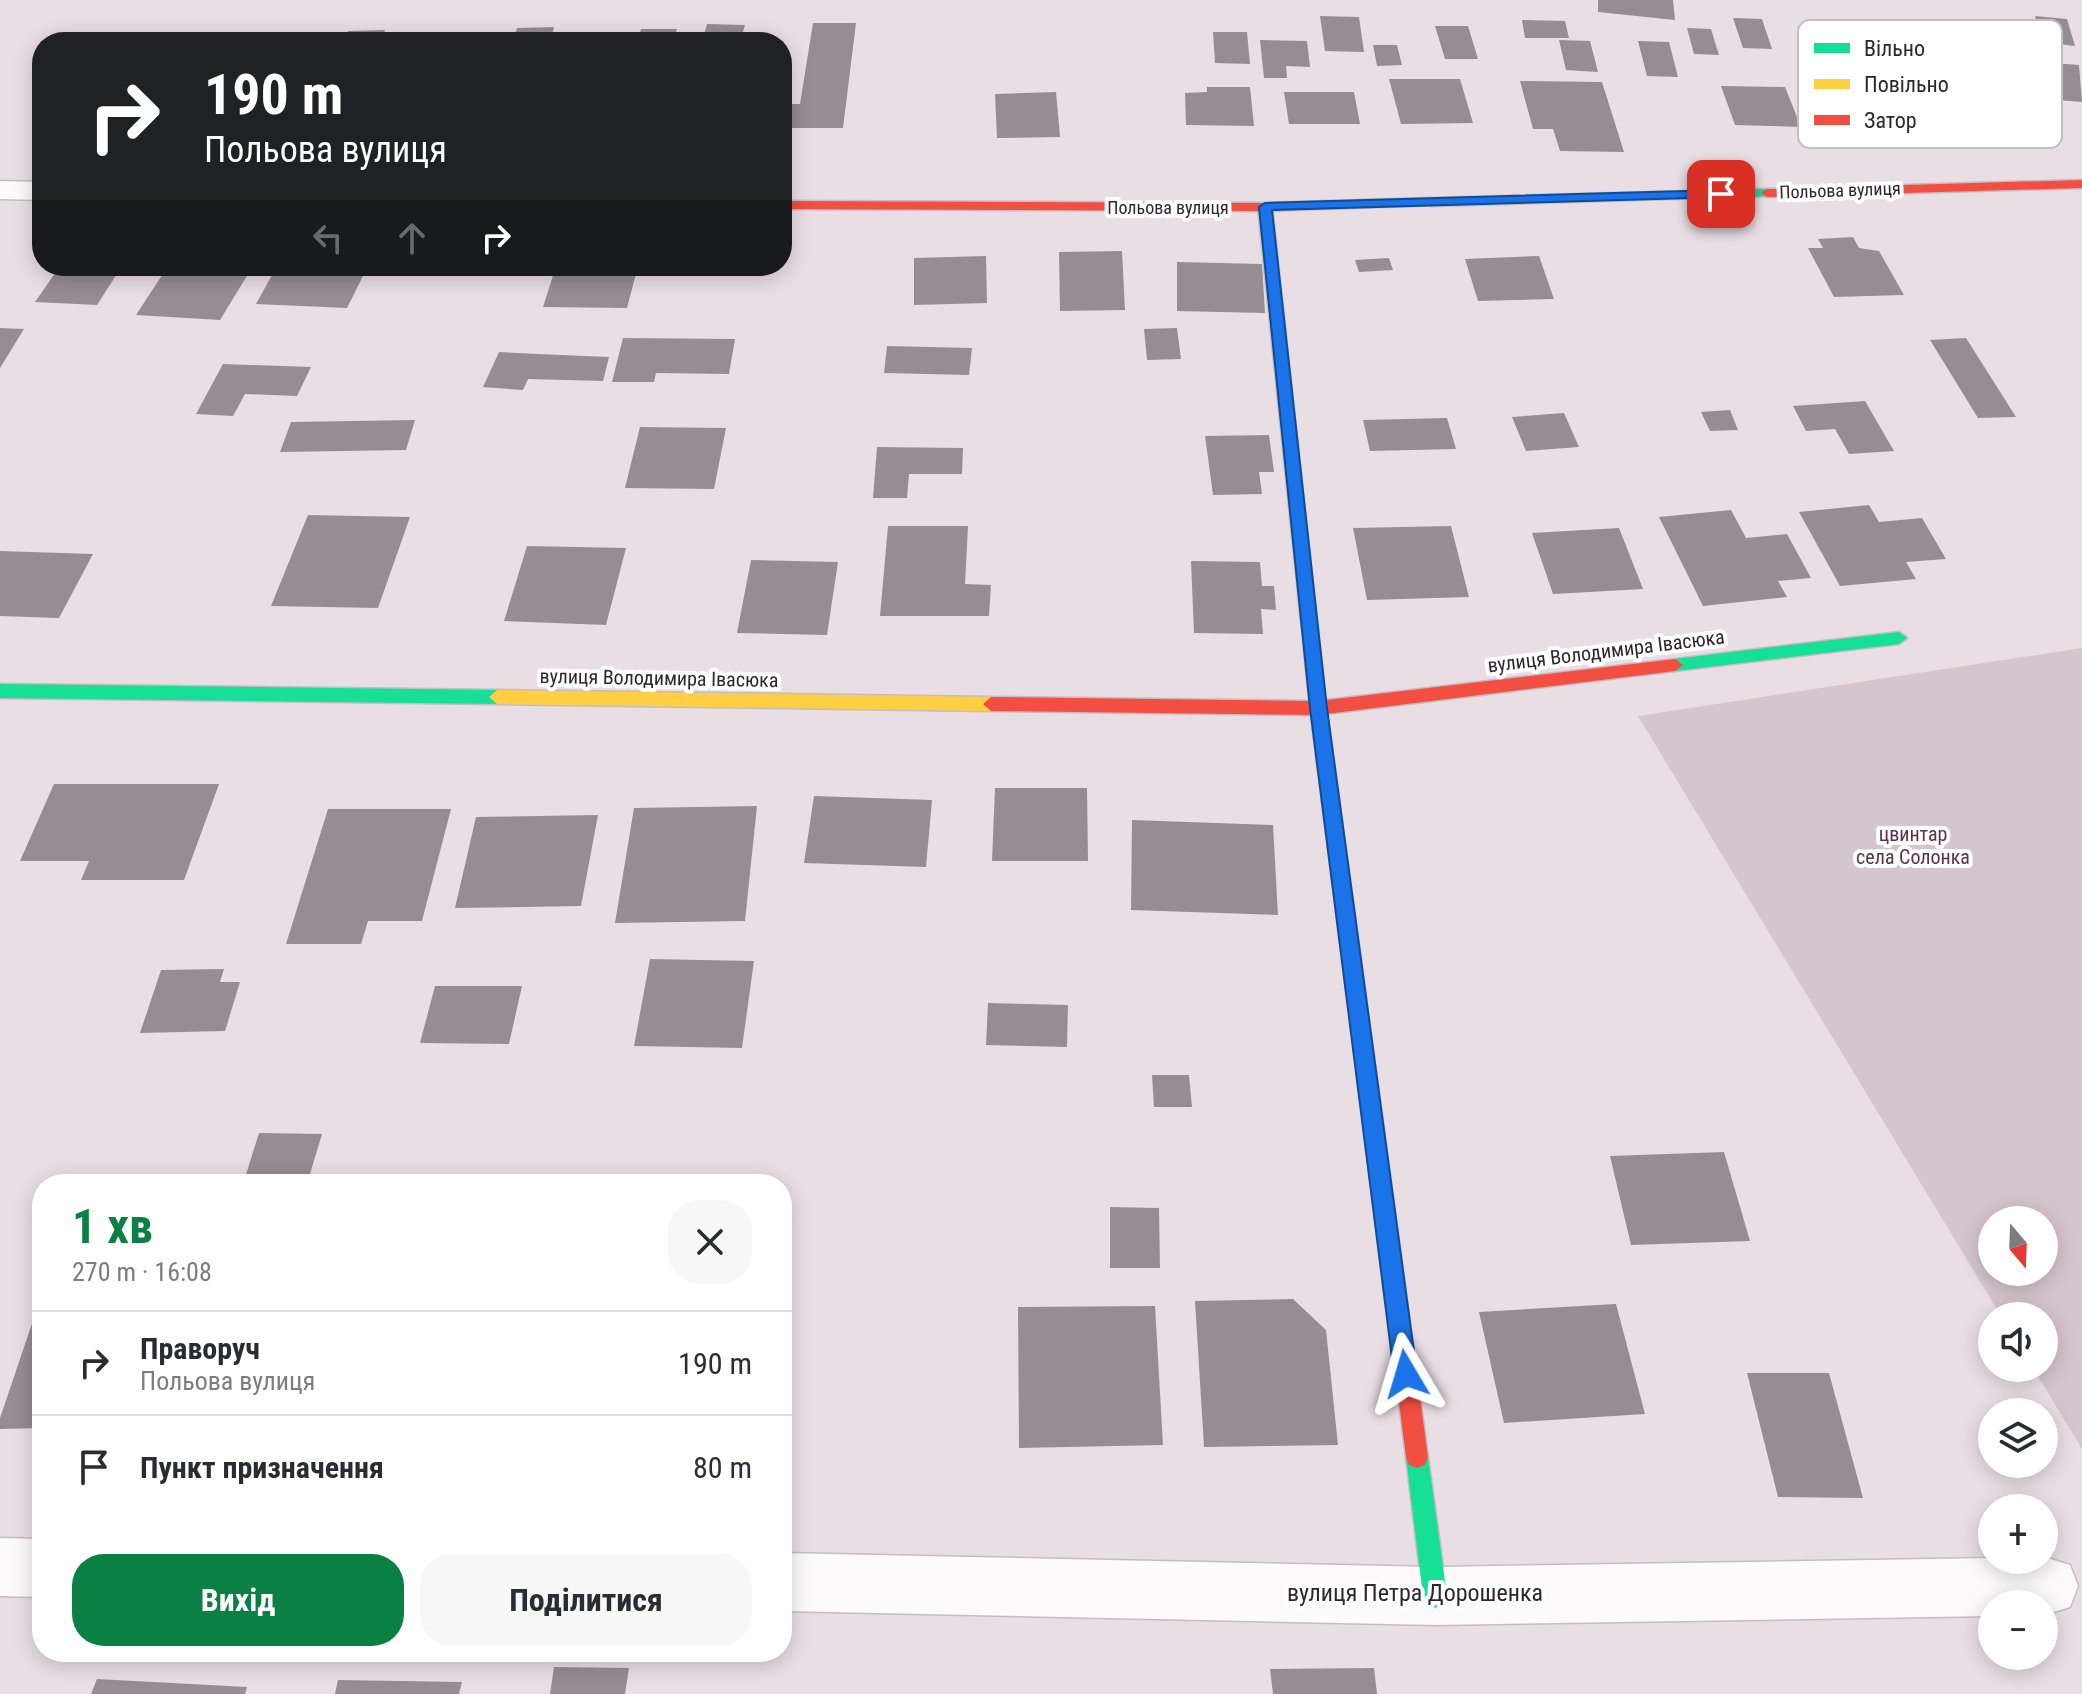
<!DOCTYPE html>
<html lang="uk">
<meta charset="utf-8">
<style>
:root{--surface:#fff;--page:#f7f7f7;--text:#2b2b33;--muted:#7c7c81;--line:#e1e1e2;--accent:#0b8043}
body{margin:0;font-family:"Roboto Condensed",sans-serif;background:var(--page);color:var(--text);height:100vh;display:flex;flex-direction:column;font-size:30px;white-space:nowrap}
*{box-sizing:border-box;margin:0}
p{font-size:26px;color:var(--muted)}
.icon{flex:none;width:44px;height:44px;fill:none;stroke:currentColor;stroke-width:2;stroke-linecap:round;stroke-linejoin:round}
.map{position:relative;flex:1;overflow:hidden}
.details{position:absolute;left:32px;top:1174px;width:760px;height:488px;display:flex;flex-direction:column;background:var(--surface);border-radius:32px;box-shadow:0 4px 20px #0003}
.details>*{flex:none}
.banner{position:absolute;left:32px;top:32px;width:760px;height:244px;border-radius:32px;box-shadow:0 4px 20px #0003;background:#202124;color:#fff;overflow:hidden}
.needle{width:52px;rotate:161deg}
.tools{position:absolute;left:1978px;top:1206px;display:grid;gap:16px}
.tools a{display:grid;place-items:center;width:80px;height:80px;border-radius:50%;background:var(--surface);box-shadow:0 4px 20px #0003;font-size:40px}
.pin{position:absolute;display:grid;place-items:center;width:68px;height:68px;color:#fff;margin:-34px;border-radius:16px;box-shadow:0 4px 12px #0006}
.me{position:absolute;width:88px;margin:-44px;rotate:353deg;stroke-linejoin:round;filter:drop-shadow(0 0 6px #0008)}
.turn{display:flex;align-items:center;gap:28px;height:168px;padding:0 40px;font-size:36px}
.turn .icon{width:104px;height:104px;stroke-width:2.5}
.turn b{display:block;font-size:56px;line-height:68px}
.lanes{display:flex;align-items:center;height:76px;padding:0 40px;background:#0003;justify-content:center;gap:40px;direction:ltr}
.lanes .off{opacity:.35}
.round{display:grid;place-items:center;flex:none;width:84px;height:84px;border-radius:32px;background:var(--page)}
.headline{display:flex;align-items:center;justify-content:space-between;height:136px;padding:0 40px}
h1{font-size:48px;font-weight:700;line-height:60px;color:var(--accent)}
.primary-button{display:flex;gap:16px;margin-top:auto;padding:16px 40px}
.primary-button a{flex:1;height:92px;border-radius:32px;background:var(--accent);color:#fff;font-size:32px;font-weight:700;line-height:92px;text-align:center}
.primary-button a+a{background:var(--page);color:var(--text)}
ul{padding:0;list-style:none}
li{display:flex;align-items:center;gap:24px;height:104px;padding:0 40px;border-top:2px solid var(--line)}
li div{flex:1}
li b{display:block;font-size:30px}
li em{font-style:normal}
.map>svg:first-child{display:block}
.green{fill:#d5c5cf;fill-rule:evenodd}
.building{fill:#968d92}
.lines{fill:none;stroke-linecap:round;stroke-linejoin:round}
.street-casing{stroke:#c6bcc2;stroke-width:3}
.fast-casing{stroke:#c6bcc2;stroke-width:3}
.slow-casing{stroke:#c6bcc2;stroke-width:3}
.jam-casing{stroke:#c6bcc2;stroke-width:3}
.street{fill:#fcfafb;fill-rule:evenodd}
.fast{fill:#16e098;fill-rule:evenodd}
.slow{fill:#ffcf43;fill-rule:evenodd}
.jam{fill:#f24e42;fill-rule:evenodd}
.route{fill:#1a73e8;stroke:#114b97;stroke-width:2}
.labels{text-anchor:middle;dominant-baseline:central;stroke-width:8;stroke-linejoin:round;paint-order:stroke}
.far-street-label{font-size:18px;fill:#2e262b;stroke:#fff}
.street-label{font-size:20px;fill:#2e262b;stroke:#fff}
.park-label{font-size:20px;fill:#5b314d;stroke:#fff}
.near-street-label{font-size:24px;fill:#2e262b;stroke:#fff}
.key{fill:#fff;stroke:#c0bebf;stroke-width:2}
.key-label{font-size:22px;fill:#2e262b}
</style>
<div class="map">
<svg width="2082" height="1694" viewBox="0 0 2082 1694">
<rect width="100%" height="100%" fill="#eadee5"/>
<path class="green" d="M2082 648V1449L2033 1368H2044V1316H2001L1638 716ZM1992 1220H2044V1272H1992Z"/>
<path class="building" d="M1598 0H1673L1675 20 1598 12Z
M1320 16 1359 17 1364 52 1325 51Z
M2035 16 2067 19 2075 46 2042 42Z
M1733 18 1762 19 1772 49 1743 48Z
M1522 20 1565 21 1569 38H1525Z
M813 23H856L843 128H782V104H800Z
M707 24 745 25 740 42H702Z
M1435 26H1468L1478 59H1445Z
M554 27 550 42H513L517 28Z
M1687 28 1711 29 1719 55 1694 54Z
M641 29H677L673 42H638Z
M385 30 381 42H343L348 31Z
M1213 32H1247L1250 64 1215 63Z
M1260 40 1307 41 1310 67 1286 66 1287 78H1264Z
M1559 40 1590 41 1598 72 1566 70Z
M1638 41 1669 42 1678 77 1647 76Z
M1373 45H1397L1402 65 1377 66Z
M1994 58 2079 65 2082 102 2044 99 2055 133 2015 129Z
M1389 79H1460L1473 123 1401 124Z
M1520 81 1602 82 1624 152 1560 151 1553 129H1533Z
M1721 86 1785 87 1801 127 1735 125Z
M1207 87H1250L1254 126 1186 125 1185 93 1207 92Z
M1056 92 1060 137 997 138 995 94Z
M1284 92H1354L1360 124H1289Z
M1853 237 1859 248 1879 251 1904 295 1834 297 1808 248H1823L1818 239Z
M1122 251 1125 310 1060 311 1059 252Z
M986 256 987 303 914 305V258Z
M1539 256 1554 299 1478 301 1465 259Z
M1389 258 1393 270 1359 272 1355 260Z
M1177 262 1262 264 1265 313 1177 311Z
M60 266H122L97 305 35 302Z
M168 266H253L220 320 136 315Z
M277 266H368L347 308 256 304Z
M556 266H638L627 308 543 307Z
M0 328 24 329 0 368Z
M1177 328 1181 359 1147 360 1144 329Z
M623 338 735 339 729 374 656 373 654 382H612Z
M1966 338 2016 417 1978 418 1930 340Z
M887 346 972 348 969 375 884 373Z
M499 352 538 354 609 357 603 381 528 379 523 390 483 387Z
M223 364 311 367 297 396 245 394 233 416 196 414Z
M1865 401 1894 451 1849 454 1835 429 1806 431 1793 406Z
M1730 410 1738 430 1710 431 1701 412Z
M1564 413 1579 447 1526 451 1512 417Z
M1447 418 1456 449 1370 451 1363 420Z
M415 420 406 450 280 452 291 422Z
M640 427 726 428 714 489 625 488Z
M1269 435 1274 472H1259L1262 494 1213 495 1205 436Z
M877 447 963 448 962 474H909L907 498H873Z
M1869 505 1879 522 1922 518 1946 559 1906 562 1916 579 1840 586 1799 512Z
M1731 510 1746 538 1787 534 1811 578 1778 581 1787 597 1703 606 1659 517Z
M308 515 410 517 378 608 271 606Z
M888 526H968L965 584 991 585 989 616H880Z
M1451 526 1469 597 1367 600 1353 528Z
M1619 528 1643 589 1553 594 1532 533Z
M527 546 626 548 606 625 504 621Z
M0 551 93 554 59 618 0 616Z
M751 560 838 562 827 635 737 633Z
M1191 561 1260 562 1262 586H1274L1276 610 1261 609 1263 634 1194 633Z
M54 784H219L184 880H81L89 861H20Z
M995 788H1087L1088 861H992Z
M814 796 932 800 926 867 804 863Z
M757 806 745 921 615 923 634 808Z
M328 809H451L422 921H368L361 944H286Z
M598 815 581 906 455 908 476 817Z
M1132 820 1273 825 1278 915 1131 910Z
M650 959 754 961 742 1048 634 1046Z
M224 969 220 982H240L225 1031 140 1033 161 970Z
M435 986H522L509 1044 420 1043Z
M988 1003 1068 1005 1067 1047 986 1045Z
M1152 1075H1189L1192 1107H1154Z
M259 1133 322 1134 307 1184H243Z
M1724 1152 1750 1241 1631 1245 1610 1156Z
M1110 1207 1159 1208 1160 1268H1110Z
M1293 1299 1326 1330 1338 1445 1204 1447 1195 1301Z
M1616 1304 1645 1414 1504 1423 1479 1312Z
M38 1306H42V1428L0 1429V1418Z
M1155 1306 1163 1445 1019 1448 1018 1307Z
M1747 1373H1829L1863 1498 1778 1497Z
M554 1667 629 1668 625 1694H550Z
M1374 1668 1377 1694H1273L1270 1669Z
M97 1679 247 1687 245 1694H91Z
M338 1680 462 1682 459 1694H335Z"/>
<g class="lines">
<g class="street-casing">
<path id="street" d="M0 181 42 182V200L0 199Z
M0 1538 42 1539V1597L0 1596Z
M782 1553 1435 1567 1992 1558 2044 1560V1557L2070 1565 2078 1586 2070 1607 2044 1615V1604H1992V1616L1435 1625 782 1611Z"/>
</g>
<g class="fast-casing">
<path id="fast" d="M1767 189 1772 190V196L1431 206 1425 202 1431 198Z
M1265 203 1272 207 1326 708 1353 902 1351 908 1344 910 1337 908 1335 902 1310 708 1258 207Z
M1899 632 1907 638 1899 644 1675 671 1667 665 1675 659Z
M0 684 497 690 505 697 497 704 0 698Z
M1417 1446 1425 1449 1428 1457 1447 1596 1443 1604 1435 1608 1427 1604 1423 1596 1406 1457 1409 1449Z"/>
</g>
<g class="slow-casing">
<path id="slow" d="M497 690 991 697 999 704 991 711 497 704 489 697Z"/>
</g>
<g class="jam-casing">
<path id="jam" d="M2082 180V188L1767 197 1761 193 1767 189Z
M1431 198 1437 202 1436 205 1265 211 782 209V201L1265 203Z
M1675 659 1683 665 1675 671 1318 715 991 711 983 704 991 697 1318 701Z
M1344 894 1351 896 1353 902 1428 1457 1425 1465 1417 1468 1409 1465 1406 1457 1335 902 1337 896Z"/>
</g>
<use href="#street" class="street"/>
<use href="#fast" class="fast"/>
<use href="#slow" class="slow"/>
<use href="#jam" class="jam"/>
</g>
<path class="route" d="M1721 190 1728 194 1726 197 1272 210 1327 708 1417 1374 1414 1382 1406 1385 1398 1382 1394 1374 1310 708 1259 207 1265 203Z"/>
<g class="labels">
<g class="far-street-label">
<text transform="translate(1840 190) rotate(-2)">Польова вулиця</text>
<text x="1168" y="207">Польова вулиця</text>
</g>
<g class="street-label">
<text transform="translate(1606 651) rotate(-7)">вулиця Володимира Івасюка</text>
<text transform="translate(659 678) rotate(1)">вулиця Володимира Івасюка</text>
</g>
<g class="park-label">
<text x="1913" y="834">цвинтар<tspan x="1913" dy="23">села Солонка</tspan></text>
</g>
<g class="near-street-label">
<text x="1415" y="1593">вулиця Петра Дорошенка</text>
</g>
</g>
<rect x="1798" y="20" width="264" height="128" rx="12" class="key"/>
<rect x="1814" y="43" width="36" height="10" fill="#16e098"/>
<rect x="1814" y="79" width="36" height="10" fill="#ffcf43"/>
<rect x="1814" y="115" width="36" height="10" fill="#f24e42"/>
<g class="key-label">
<text x="1864" y="56">Вільно</text>
<text x="1864" y="92">Повільно</text>
<text x="1864" y="128">Затор</text>
</g>
</svg>
<div class="tools">
<a><svg class="needle" viewBox="-14 -14 28 28"><path d="M0-13l5 13h-10z" fill="#e53935"/><path d="M0 13l5-13h-10z" fill="#7c7c81"/></svg></a>
<a><svg class="icon" aria-label="sound" viewBox="0 0 24 24"><path d="M4 9h4l5-4v14l-5-4H4zM17 9q2 3 0 6"/></svg></a>
<a><svg class="icon" aria-label="layers" viewBox="0 0 24 24"><path d="M12 4l9 5-9 5-9-5zM3 14l9 5 9-5"/></svg></a>
<a>+</a>
<a>−</a>
</div>
<div class="pin" style="left:1721px;top:194px;background:#d93025"><svg class="icon" aria-label="arrive" viewBox="0 0 24 24"><path d="M6 21V4h12l-3 4 3 4H6"/></svg></div>
<svg class="me" style="left:1406px;top:1374px" viewBox="-20 -20 40 40"><path d="M0-17L14 15 0 8-14 15z" fill="#1a73e8" stroke="#fff" stroke-width="4"/></svg>
<div class="banner">
<div class="turn"><svg class="icon" aria-label="right" viewBox="0 0 24 24"><path d="M7 20v-9h11M14 6l5 5-5 5"/></svg><div><b>190 m</b>Польова вулиця</div></div>
<div class="lanes"><svg class="icon off" aria-label="left" viewBox="0 0 24 24"><path d="M17 20v-9H6M10 6l-5 5 5 5"/></svg><svg class="icon off" aria-label="ahead" viewBox="0 0 24 24"><path d="M12 20V5M6 11l6-6 6 6"/></svg><svg class="icon" aria-label="right" viewBox="0 0 24 24"><path d="M7 20v-9h11M14 6l5 5-5 5"/></svg></div>
</div>
<section class="details">
<div class="headline"><div><h1>1 хв</h1><p>270 m · 16:08</p></div><a class="round"><svg class="icon" aria-label="close" viewBox="0 0 24 24"><path d="M6 6l12 12M18 6L6 18"/></svg></a></div>
<ul>
<li><svg class="icon" aria-label="right" viewBox="0 0 24 24"><path d="M7 20v-9h11M14 6l5 5-5 5"/></svg><div><b>Праворуч</b><p>Польова вулиця</p></div><em>190 m</em></li>
<li><svg class="icon" aria-label="arrive" viewBox="0 0 24 24"><path d="M6 21V4h12l-3 4 3 4H6"/></svg><div><b>Пункт призначення</b></div><em>80 m</em></li>
</ul>
<div class="primary-button"><a>Вихід</a><a>Поділитися</a></div>
</section>
</div>
